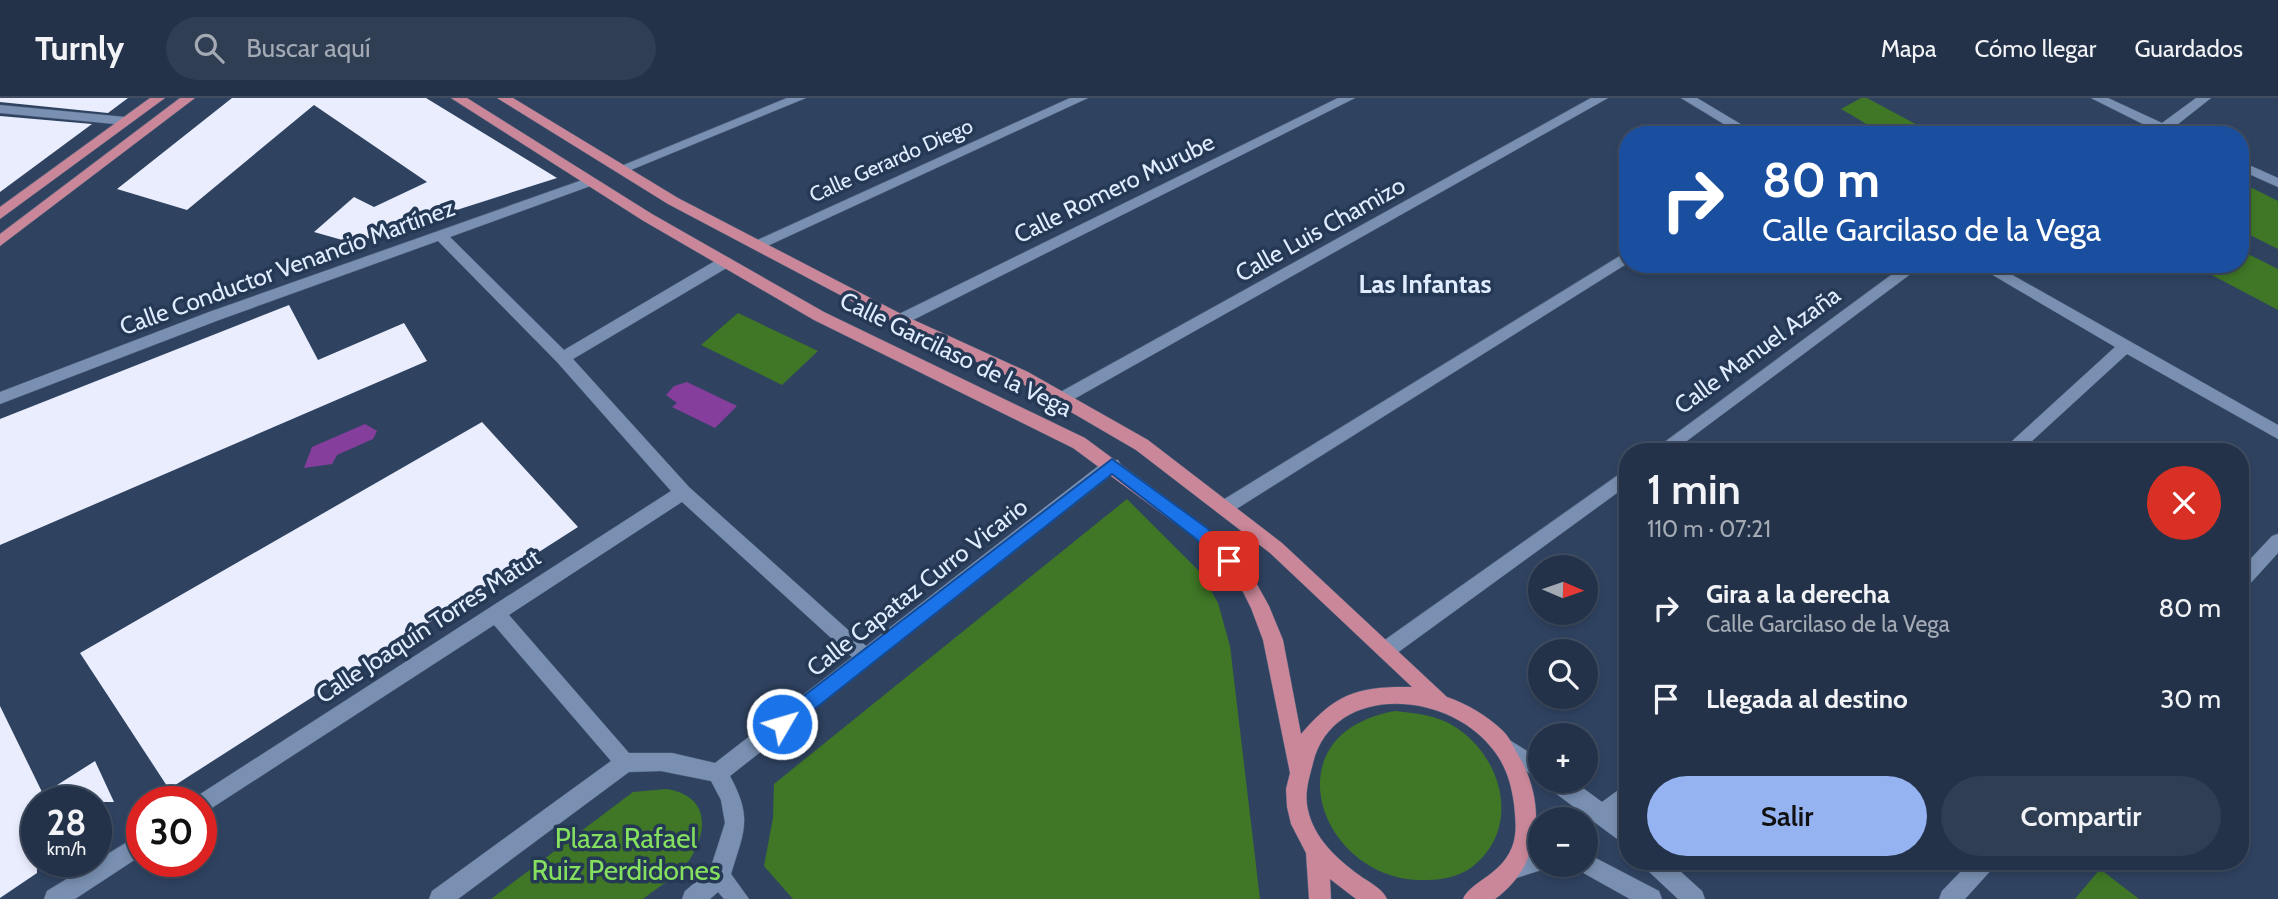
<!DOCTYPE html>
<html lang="es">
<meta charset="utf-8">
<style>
:root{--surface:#233249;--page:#2f3e53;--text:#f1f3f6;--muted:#a3aab4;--line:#404d61;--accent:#95b2f1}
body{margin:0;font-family:Cabin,sans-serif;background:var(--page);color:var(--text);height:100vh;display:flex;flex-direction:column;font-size:26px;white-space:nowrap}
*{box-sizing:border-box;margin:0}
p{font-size:23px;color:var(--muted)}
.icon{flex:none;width:38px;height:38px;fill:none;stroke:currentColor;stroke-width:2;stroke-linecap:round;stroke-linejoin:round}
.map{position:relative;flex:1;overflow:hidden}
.details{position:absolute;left:1619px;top:345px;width:630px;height:427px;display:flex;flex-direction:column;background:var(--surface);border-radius:28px;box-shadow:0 4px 10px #0003,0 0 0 2px var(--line)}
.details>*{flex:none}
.guide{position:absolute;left:1619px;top:28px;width:630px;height:147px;border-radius:28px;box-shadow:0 4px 10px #0003,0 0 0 2px var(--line);background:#1a4fa0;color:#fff;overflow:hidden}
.needle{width:46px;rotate:92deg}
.controls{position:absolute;left:1528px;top:457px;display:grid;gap:14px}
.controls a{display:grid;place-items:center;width:70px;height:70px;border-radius:50%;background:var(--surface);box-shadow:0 4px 10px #0003,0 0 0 2px var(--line);font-size:35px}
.speed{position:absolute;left:21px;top:688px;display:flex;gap:14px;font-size:35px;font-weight:700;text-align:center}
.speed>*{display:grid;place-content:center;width:91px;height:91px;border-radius:50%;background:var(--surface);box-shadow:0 4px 10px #0003,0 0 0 2px var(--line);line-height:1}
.speed small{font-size:18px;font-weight:400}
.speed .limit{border:10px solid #d22;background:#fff;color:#111}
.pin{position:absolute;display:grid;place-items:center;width:60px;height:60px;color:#fff;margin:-30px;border-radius:14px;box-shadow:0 4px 10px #0006}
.me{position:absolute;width:77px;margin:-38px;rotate:52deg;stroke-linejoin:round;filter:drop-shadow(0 0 5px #0008)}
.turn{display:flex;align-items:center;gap:24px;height:147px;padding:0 28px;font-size:32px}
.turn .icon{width:91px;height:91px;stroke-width:2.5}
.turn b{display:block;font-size:49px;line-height:60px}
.round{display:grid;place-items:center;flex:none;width:74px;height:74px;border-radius:37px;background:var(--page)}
.summary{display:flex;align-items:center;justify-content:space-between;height:119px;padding:0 28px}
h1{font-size:42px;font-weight:600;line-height:52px}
.button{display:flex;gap:14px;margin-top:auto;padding:14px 28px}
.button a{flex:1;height:80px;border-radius:42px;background:var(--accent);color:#111;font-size:28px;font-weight:600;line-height:80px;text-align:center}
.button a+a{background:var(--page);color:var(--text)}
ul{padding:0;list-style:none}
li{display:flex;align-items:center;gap:21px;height:91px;padding:0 28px}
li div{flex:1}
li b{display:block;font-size:26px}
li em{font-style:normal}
header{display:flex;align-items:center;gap:42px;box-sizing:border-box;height:98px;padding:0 35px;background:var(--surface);border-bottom:2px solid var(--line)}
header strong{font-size:33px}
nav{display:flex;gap:38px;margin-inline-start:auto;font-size:24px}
.search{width:490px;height:63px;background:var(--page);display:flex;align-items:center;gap:18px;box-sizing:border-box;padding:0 24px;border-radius:38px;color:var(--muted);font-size:26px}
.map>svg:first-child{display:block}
.green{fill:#3f7726}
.water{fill:#863e9c}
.building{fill:#e9edfd}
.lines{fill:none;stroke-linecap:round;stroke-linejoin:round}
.minor-casing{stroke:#4f6079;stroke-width:1}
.major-casing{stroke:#4f6079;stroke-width:1}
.minor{fill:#7990b2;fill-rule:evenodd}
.major{fill:#c98799;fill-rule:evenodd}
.route{fill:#1a73e8;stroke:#114b97;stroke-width:2}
.labels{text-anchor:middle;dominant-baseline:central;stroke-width:7;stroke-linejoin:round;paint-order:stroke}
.far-street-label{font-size:21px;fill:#e0ecff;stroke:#253955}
.street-label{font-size:24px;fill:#e0ecff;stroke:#253955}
.neighbourhood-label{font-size:26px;font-weight:bold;fill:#e0ecff;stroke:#253955}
.near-park-label{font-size:28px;fill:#85e05f;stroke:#253955}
</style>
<header>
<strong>Turnly</strong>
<div class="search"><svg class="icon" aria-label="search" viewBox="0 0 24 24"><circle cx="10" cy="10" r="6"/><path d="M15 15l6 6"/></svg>Buscar aquí</div>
<nav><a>Mapa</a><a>Cómo llegar</a><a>Guardados</a></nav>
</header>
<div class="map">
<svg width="2278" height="801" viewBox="0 0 2278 801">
<rect width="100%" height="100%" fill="#2f4361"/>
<path class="green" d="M1861 0H1867L1921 29C1892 47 1868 26 1841 11Z
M2252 90 2278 103V151L2240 132V100Z
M2240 152 2278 171V212L2191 166H2240Z
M738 215 818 253 782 287 701 247Z
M1127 401 1201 475 1218 505 1230 548 1260 801H793L764 768 773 720 774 686Z
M1395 613C1415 615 1435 617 1452 627 1502 656 1523 730 1472 769 1460 778 1443 782 1427 782 1321 786 1266 636 1395 613Z
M666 691C707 697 710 729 690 761 680 776 657 790 643 801H491L633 694Z
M2100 771 2139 801H2075Z"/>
<path class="water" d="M687 284 737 308 715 330 672 309 677 305 666 297 674 288Z
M365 326 377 333 373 341 337 357 332 366 304 370 312 349Z"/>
<path class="building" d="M0 0H128L108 15 0 4Z
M232 0H426L557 80 353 145 314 134 354 99 374 109 427 84 314 7 187 112 117 91Z
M0 18 92 26 0 94Z
M289 207 318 262 404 225 427 263 0 447V321Z
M482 324 578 429 169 691 80 555Z
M0 608 43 696 95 663 114 704H37V775L0 800Z"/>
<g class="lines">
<g class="minor-casing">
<path id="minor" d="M787 0H806L626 74 621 75 614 71Z
M1070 0H1088L763 150H753L751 147 753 144Z
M1338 0H1355L905 226H895L892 222 895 218Z
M1591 0H1608L1067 305H1055L1053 301 1055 297Z
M1681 0H1697L1759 37H1742Z
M2091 0H2108L2162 25 2196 0H2211L2173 30 2183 37H2165Z
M0 7 125 19 132 23 125 27 0 15Z
M2240 63 2278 80V89L2240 72Z
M591 79 598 83 596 86 450 139 564 252 720 160H730V168L573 261 689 389 866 548 1106 362H1118L1121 367 1118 372 730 678C753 721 744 733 731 776L749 801H724L718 794 710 801H682L685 793 710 772 725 725 721 702 711 683 661 673 629 674 458 801H429L432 793 611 663 494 527 201 717V704H192L194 700 671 393 557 264 438 143 219 222 0 306V294L209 214ZM682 404 852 559 715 665 672 655H629L509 517Z
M1628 153V165L1230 415H1218L1215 410 1218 405Z
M1906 166H1924L1672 354H1651Z
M1974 166H1993L2278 327V341L2127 256 2020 354H2000L2115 249Z
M1628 370V387L1393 558 1386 560 1379 558 1376 552 1379 546Z
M2278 436V455L2247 489 2240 492V472L2272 438Z
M1503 638 1540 661V682L1496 654 1493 647 1496 640Z
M1544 682H1572L1602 704 1628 685V709L1618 717 1628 725V749L1547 689Z
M142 735V757L75 801H44L47 793Z
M1540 753V766H1549L1548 770 1513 781 1505 777 1502 770 1505 763Z
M1586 755 1659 793 1662 801H1630L1578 772 1576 766H1586Z
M1642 763H1669L1702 793 1705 801H1678L1645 770Z
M1971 763H1996L1993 770 1965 801H1939L1942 793Z"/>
</g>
<g class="major-casing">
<path id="major" d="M150 0H165L0 121V109Z
M180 0H195L0 148V136Z
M451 0H467L652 116 824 214 1085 340 1207 430 1249 472 1269 508 1283 542 1301 636C1336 595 1358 588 1412 589L1270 455 1136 352 1016 282 895 226 668 106 497 0H513L678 100 905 218 1028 274 1148 342 1282 445 1447 599C1467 606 1486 617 1502 632 1509 638 1513 648 1517 655 1547 703 1543 767 1495 801H1463C1471 782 1505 777 1514 743 1517 730 1515 718 1514 706 1511 684 1505 665 1490 648 1445 593 1333 585 1313 665 1309 681 1304 695 1308 712 1314 740 1337 761 1359 777 1370 785 1382 790 1387 801H1356L1330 781 1331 801H1309L1306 755 1291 726 1287 709 1286 691 1290 675 1263 542 1251 510 1237 482 1195 440 1073 350 814 222 642 122Z"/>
</g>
<use href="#minor" class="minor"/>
<use href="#major" class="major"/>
</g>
<path class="route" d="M1112 361 1207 430 1235 458V468H1223L1195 440 1112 376 788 632H775L773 626 775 620Z"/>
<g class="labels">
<g class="far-street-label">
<text transform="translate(891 62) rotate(-24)">Calle Gerardo Diego</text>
</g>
<g class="street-label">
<text transform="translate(1114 90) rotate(-26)">Calle Romero Murube</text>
<text transform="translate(1320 131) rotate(-29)">Calle Luis Chamizo</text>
<text transform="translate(287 169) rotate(-20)">Calle Conductor Venancio Martínez</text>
<text transform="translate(1757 252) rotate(-36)">Calle Manuel Azaña</text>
<text transform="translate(956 256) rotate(26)">Calle Garcilaso de la Vega</text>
<text transform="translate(917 489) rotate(-38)">Calle Capataz Curro Vicario</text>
<text transform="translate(428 528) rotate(-33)">Calle Joaquín Torres Matut</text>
</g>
<g class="neighbourhood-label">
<text x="1425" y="186">Las Infantas</text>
</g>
<g class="near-park-label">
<text x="626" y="740">Plaza Rafael<tspan x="626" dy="32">Ruiz Perdidones</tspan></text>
</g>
</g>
</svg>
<div class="controls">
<a><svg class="needle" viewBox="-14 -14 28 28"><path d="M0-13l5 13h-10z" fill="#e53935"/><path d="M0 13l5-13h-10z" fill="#a3aab4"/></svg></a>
<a><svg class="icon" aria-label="search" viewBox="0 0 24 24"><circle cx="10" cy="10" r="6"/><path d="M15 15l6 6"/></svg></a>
<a>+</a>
<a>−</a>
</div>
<div class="speed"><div>28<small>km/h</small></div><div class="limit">30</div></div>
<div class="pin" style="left:1229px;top:463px;background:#d93025"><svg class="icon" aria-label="arrive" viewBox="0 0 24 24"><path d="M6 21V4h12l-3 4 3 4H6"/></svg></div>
<svg class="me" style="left:782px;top:626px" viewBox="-20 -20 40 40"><circle r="17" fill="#1a73e8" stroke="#fff" stroke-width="3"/><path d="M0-11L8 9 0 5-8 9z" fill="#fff"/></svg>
<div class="guide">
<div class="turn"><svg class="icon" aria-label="right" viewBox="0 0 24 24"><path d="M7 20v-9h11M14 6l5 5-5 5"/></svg><div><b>80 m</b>Calle Garcilaso de la Vega</div></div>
</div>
<section class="details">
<div class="summary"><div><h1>1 min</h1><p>110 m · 07:21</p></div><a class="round" style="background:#d93025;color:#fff"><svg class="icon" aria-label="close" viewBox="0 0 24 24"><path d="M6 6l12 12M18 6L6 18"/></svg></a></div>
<ul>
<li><svg class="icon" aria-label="right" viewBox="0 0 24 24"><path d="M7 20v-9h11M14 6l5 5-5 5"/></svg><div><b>Gira a la derecha</b><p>Calle Garcilaso de la Vega</p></div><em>80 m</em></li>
<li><svg class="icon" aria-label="arrive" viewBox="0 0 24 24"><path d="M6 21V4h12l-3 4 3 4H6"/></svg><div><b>Llegada al destino</b></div><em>30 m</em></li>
</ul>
<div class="button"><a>Salir</a><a>Compartir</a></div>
</section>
</div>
